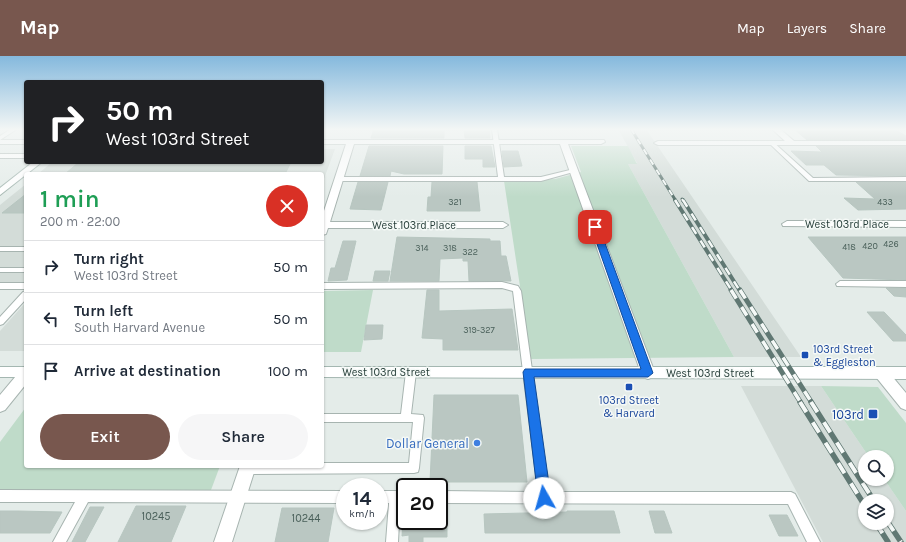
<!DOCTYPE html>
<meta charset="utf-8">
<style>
:root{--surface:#fff;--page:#f6f6f7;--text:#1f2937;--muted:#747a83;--line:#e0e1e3;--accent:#78574e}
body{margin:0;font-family:Karla,sans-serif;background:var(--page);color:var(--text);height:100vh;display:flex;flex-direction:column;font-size:15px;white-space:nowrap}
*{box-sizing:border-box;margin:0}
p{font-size:13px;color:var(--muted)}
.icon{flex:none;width:22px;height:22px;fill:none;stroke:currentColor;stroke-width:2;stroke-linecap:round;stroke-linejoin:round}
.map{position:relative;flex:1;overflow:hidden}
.panel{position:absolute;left:24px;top:116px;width:300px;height:296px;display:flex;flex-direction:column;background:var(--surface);border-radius:4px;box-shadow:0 1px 3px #0004}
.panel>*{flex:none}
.guide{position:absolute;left:24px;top:24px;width:300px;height:84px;border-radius:4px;box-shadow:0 1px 3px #0004;background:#202124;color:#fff;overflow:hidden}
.controls{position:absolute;left:858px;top:394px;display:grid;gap:8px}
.controls a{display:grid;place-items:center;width:36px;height:36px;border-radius:50%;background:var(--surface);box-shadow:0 1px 3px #0004;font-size:20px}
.speed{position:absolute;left:336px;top:422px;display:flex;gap:8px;font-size:20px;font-weight:700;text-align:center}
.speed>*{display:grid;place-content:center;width:52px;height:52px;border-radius:50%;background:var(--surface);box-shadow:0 1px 3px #0004;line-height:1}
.speed small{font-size:10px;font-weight:400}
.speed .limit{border:2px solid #111;border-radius:6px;background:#fff;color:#111}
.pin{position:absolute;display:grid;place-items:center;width:34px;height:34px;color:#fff;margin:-17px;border-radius:8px;box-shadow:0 2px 6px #0006}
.me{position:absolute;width:44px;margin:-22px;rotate:353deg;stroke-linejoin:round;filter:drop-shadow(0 0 3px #0008)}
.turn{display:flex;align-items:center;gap:14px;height:84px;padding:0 16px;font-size:18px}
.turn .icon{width:52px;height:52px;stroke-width:2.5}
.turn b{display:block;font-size:28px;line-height:34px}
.round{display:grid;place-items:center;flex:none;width:42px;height:42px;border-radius:21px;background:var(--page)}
.headline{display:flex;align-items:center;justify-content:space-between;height:68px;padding:0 16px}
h1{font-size:24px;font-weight:600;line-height:30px;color:#1e9e55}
.button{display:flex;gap:8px;margin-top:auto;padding:8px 16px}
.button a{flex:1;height:46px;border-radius:24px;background:var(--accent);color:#fff;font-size:16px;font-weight:600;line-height:46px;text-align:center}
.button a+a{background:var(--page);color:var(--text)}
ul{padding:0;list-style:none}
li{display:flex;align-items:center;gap:12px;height:52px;padding:0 16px;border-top:1px solid var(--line)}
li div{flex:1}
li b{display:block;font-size:15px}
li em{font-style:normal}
header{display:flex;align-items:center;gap:24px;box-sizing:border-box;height:56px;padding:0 20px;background:var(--accent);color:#fff}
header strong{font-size:19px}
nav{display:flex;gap:22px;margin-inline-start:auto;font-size:14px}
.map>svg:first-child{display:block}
.built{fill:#d3dcd8;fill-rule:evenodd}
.green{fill:#bfdbc9}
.building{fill:#bac7c2;stroke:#b7c6c0}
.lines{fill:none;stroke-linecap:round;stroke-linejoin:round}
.lane-casing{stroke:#a7b4b0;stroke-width:2}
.street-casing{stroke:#a7b4b0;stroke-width:2}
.secondary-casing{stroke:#a4b7b1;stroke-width:2}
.lane{fill:#fff;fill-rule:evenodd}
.street{fill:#fff;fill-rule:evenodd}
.secondary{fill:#fff;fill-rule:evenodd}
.rail-far3-casing{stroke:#607873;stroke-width:3}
.rail-far2-casing{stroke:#607873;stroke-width:4}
.rail-far1-casing{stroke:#607873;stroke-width:5}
.rail-casing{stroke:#607873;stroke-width:5.5}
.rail-far3{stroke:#f5f9f7;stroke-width:2;stroke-dasharray:6;stroke-linecap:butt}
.rail-far2{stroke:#f5f9f7;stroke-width:2.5;stroke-dasharray:8;stroke-linecap:butt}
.rail-far1{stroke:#f5f9f7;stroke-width:3.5;stroke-dasharray:10;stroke-linecap:butt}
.rail{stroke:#f5f9f7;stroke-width:4;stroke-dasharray:12;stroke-linecap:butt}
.route{fill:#1a73e8;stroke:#114b97}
.transit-dot{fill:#1a4fb4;stroke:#f5f9f7;stroke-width:1.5}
.shop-dot{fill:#3f7fe0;stroke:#f5f9f7;stroke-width:1.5}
.labels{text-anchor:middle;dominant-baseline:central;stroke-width:3;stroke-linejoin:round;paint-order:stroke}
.number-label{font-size:9px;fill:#4a605a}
.street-label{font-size:11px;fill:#253d38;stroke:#f5f9f7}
.transit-label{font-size:11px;fill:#164399;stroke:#f5f9f7;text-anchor:start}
.near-number-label{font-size:11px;fill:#4a605a}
.near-transit-label{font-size:13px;fill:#164399;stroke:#f5f9f7;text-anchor:end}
.near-shop-label{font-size:13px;fill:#366cbe;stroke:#f5f9f7;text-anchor:end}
</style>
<header>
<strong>Map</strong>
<nav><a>Map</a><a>Layers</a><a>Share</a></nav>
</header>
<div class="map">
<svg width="906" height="486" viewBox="0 0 906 486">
<rect width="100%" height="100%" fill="#e4ece9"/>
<path class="built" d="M618 73H646L801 301H734L628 108 637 107Z
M322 93H335L322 128V118H38L52 106H322Z
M26 128V227H0V149Z
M26 246V295H0V275Z
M741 330H821L869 401H865V423H884L906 455V486H823ZM865 445H887V467H865Z"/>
<path class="green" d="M571 90H628L637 108H628L734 301 531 303 504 125 555 123 581 116Z
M373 234 361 296H322V242L324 235Z
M821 330 878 331 906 367V455L884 423H887V401H869Z
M26 351V410H220L211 434 0 436V386Z"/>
<path class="building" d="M374 73H444V82H371Z
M464 73H489L490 82H465Z
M794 73H894L906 80V84H807Z
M369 90H443L442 118H404L391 115 390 120H360Z
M465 90H491L495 111H483V103H465Z
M816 90H906V120L836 119 824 109H806L791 95 822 96Z
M502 95H518L522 110 504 111Z
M79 106H291L285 118H65Z
M358 126H388L381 154 350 153Z
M432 126H477L480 155H427L428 141H431Z
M856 126H906V153L858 154 844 142 875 143Z
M26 138V157H2Z
M397 181 490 183V185H500L501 200H506L511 225H469L468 205H463V202L440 203 439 225H390Z
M808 181H906V224L843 222Z
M343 185H356L347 224 328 225 331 212H335Z
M375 215H390L388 225H373Z
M886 232H906V241L894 240Z
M427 234H439V255L512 253 518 294H443V283L422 282Z
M867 256H884L906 279V285H893Z
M366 269H383L382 283 364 284Z
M434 339H518L527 426H430Z
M136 450H186L171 486H118Z
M90 451H104L85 486H72Z
M282 452H334L328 486H275Z
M0 455H18L62 456 50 477H0Z
M567 455H614L620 477H485L484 458 567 456Z
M649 455H664L672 477H655Z
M769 459H787L798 480H779Z
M403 465H447V481H423V486H409V479L402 480Z"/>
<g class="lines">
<g class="lane-casing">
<path id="lane" d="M11 73H17L0 84V80Z
M492 73H497L504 121H541L574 113 577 115 541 125H339L336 123 339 121H498Z
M772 85 813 122 906 121V125H809L770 88 769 87Z
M0 98H26V102H0Z
M0 191H26V195H0Z
M0 212H26V216H0Z
M840 225H906V231L837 230 836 228Z
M502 226 518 230 521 235 549 436H791L795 438 820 486H807L788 448 439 447V435L538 436 513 235 502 232 322 233V227Z
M0 227H26V233H0Z
M26 235V243L3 268 0 269V261L23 236Z
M411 312 414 313 416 316 411 358 423 359 424 362 419 412 418 416 414 417 247 418 243 417 242 413 243 410H322V407H409L413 366H322V358H401L406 316 408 313Z
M0 434 345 435V447L88 446 66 486H53L75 446H0Z
M379 435H405V447H400L398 486H386L389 447H379Z"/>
</g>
<g class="street-casing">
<path id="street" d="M772 73H780L794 85H906V89H658L654 87 658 85H785Z
M0 84H26V88H0Z
M322 84H604L605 86 601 88H568L655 317 653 321 648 323 643 321 641 317 560 88H354L330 166H503L508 169 503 172H328L326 178 322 179V161L346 88H322Z
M787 165H906V171L783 170 782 168Z
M881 311 886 313 906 337V354L901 352 876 321 874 317 876 313Z
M26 312V328L5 354 0 356V339L21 314Z
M240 410H256L232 486H214Z"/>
</g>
<g class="secondary-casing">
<path id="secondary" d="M33 106H42L0 139V132Z
M0 311H26V321H0Z
M322 311H906V323L322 321Z"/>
</g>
<use href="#lane" class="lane"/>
<use href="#street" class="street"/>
<use href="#secondary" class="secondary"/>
<g class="rail-far3-casing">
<path id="rail-far3" d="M631 73 676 145
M682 143 683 145"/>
</g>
<g class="rail-far2-casing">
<path id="rail-far2" d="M675 144 732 235
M683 144 740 235"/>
</g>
<g class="rail-far1-casing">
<path id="rail-far1" d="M731 234 801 347
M740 234 812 347"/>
</g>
<g class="rail-casing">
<path id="rail" d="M800 346 865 450
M811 346 874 445
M887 465 901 486
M876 467 888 486"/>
</g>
<use href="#rail-far3" class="rail-far3"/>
<use href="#rail-far2" class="rail-far2"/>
<use href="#rail-far1" class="rail-far1"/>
<use href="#rail" class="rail"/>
</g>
<linearGradient id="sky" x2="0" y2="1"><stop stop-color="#85b9dd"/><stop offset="0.52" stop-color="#f3f6f5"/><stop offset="1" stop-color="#f3f6f5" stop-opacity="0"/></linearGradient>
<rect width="906" height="141" fill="url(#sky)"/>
<path class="route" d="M592 170 599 171 653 317 648 321H534L551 442 549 446 544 448 540 446 538 442 523 316 525 313H641L591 171Z"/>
<g class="transit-dot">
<rect x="801" y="295" width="8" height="8" rx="2"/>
<rect x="625" y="327" width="8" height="8" rx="2"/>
<rect x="868" y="353" width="10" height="10" rx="2"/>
</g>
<circle class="shop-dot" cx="477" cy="387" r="4"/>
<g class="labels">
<g class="number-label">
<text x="455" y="146">321</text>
<text x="885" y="146">433</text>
<text x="891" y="188">426</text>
<text x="870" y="190">420</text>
<text x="849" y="191">418</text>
<text x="422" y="192">314</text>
<text x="450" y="192">318</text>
<text x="470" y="196">322</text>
<text x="479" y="274">319-327</text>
</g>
<g class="street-label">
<text x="847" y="168">West 103rd Place</text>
<text x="414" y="169">West 103rd Place</text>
<text x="386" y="316">West 103rd Street</text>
<text x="710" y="317">West 103rd Street</text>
</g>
<g class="transit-label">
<text x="813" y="293">103rd Street<tspan x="813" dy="13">&amp; Eggleston</tspan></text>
<text x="629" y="344" text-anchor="middle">103rd Street<tspan x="629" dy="13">&amp; Harvard</tspan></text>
</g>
<g class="near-number-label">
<text x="156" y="460">10245</text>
<text x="306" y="462">10244</text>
</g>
<g class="near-transit-label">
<text x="864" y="358">103rd</text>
</g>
<g class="near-shop-label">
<text x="469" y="387">Dollar General</text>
</g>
</g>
</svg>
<div class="controls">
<a><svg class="icon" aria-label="search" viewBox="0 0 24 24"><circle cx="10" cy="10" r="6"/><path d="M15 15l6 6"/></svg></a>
<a><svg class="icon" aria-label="layers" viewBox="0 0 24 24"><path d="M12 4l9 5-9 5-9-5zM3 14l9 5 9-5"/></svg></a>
</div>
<div class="speed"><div>14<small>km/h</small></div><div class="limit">20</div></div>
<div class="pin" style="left:595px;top:171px;background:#d93025"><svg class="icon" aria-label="arrive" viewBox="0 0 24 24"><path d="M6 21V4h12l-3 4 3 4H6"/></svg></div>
<svg class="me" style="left:544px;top:442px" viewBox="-20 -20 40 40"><circle r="19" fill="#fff"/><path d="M0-13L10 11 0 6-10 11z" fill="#1a73e8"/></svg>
<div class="guide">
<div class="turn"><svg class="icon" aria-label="right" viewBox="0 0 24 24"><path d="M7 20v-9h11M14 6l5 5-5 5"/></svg><div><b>50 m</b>West 103rd Street</div></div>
</div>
<section class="panel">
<div class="headline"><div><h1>1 min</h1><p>200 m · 22:00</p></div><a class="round" style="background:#d93025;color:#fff"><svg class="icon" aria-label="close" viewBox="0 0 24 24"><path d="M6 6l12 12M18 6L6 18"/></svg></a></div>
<ul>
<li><svg class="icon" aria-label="right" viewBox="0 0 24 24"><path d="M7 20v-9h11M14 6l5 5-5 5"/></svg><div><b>Turn right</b><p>West 103rd Street</p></div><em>50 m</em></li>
<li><svg class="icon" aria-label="left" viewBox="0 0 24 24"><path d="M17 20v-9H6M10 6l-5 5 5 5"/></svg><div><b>Turn left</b><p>South Harvard Avenue</p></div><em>50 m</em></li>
<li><svg class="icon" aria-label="arrive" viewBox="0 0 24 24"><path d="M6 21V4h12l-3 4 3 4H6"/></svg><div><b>Arrive at destination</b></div><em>100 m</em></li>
</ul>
<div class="button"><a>Exit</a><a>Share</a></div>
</section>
</div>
